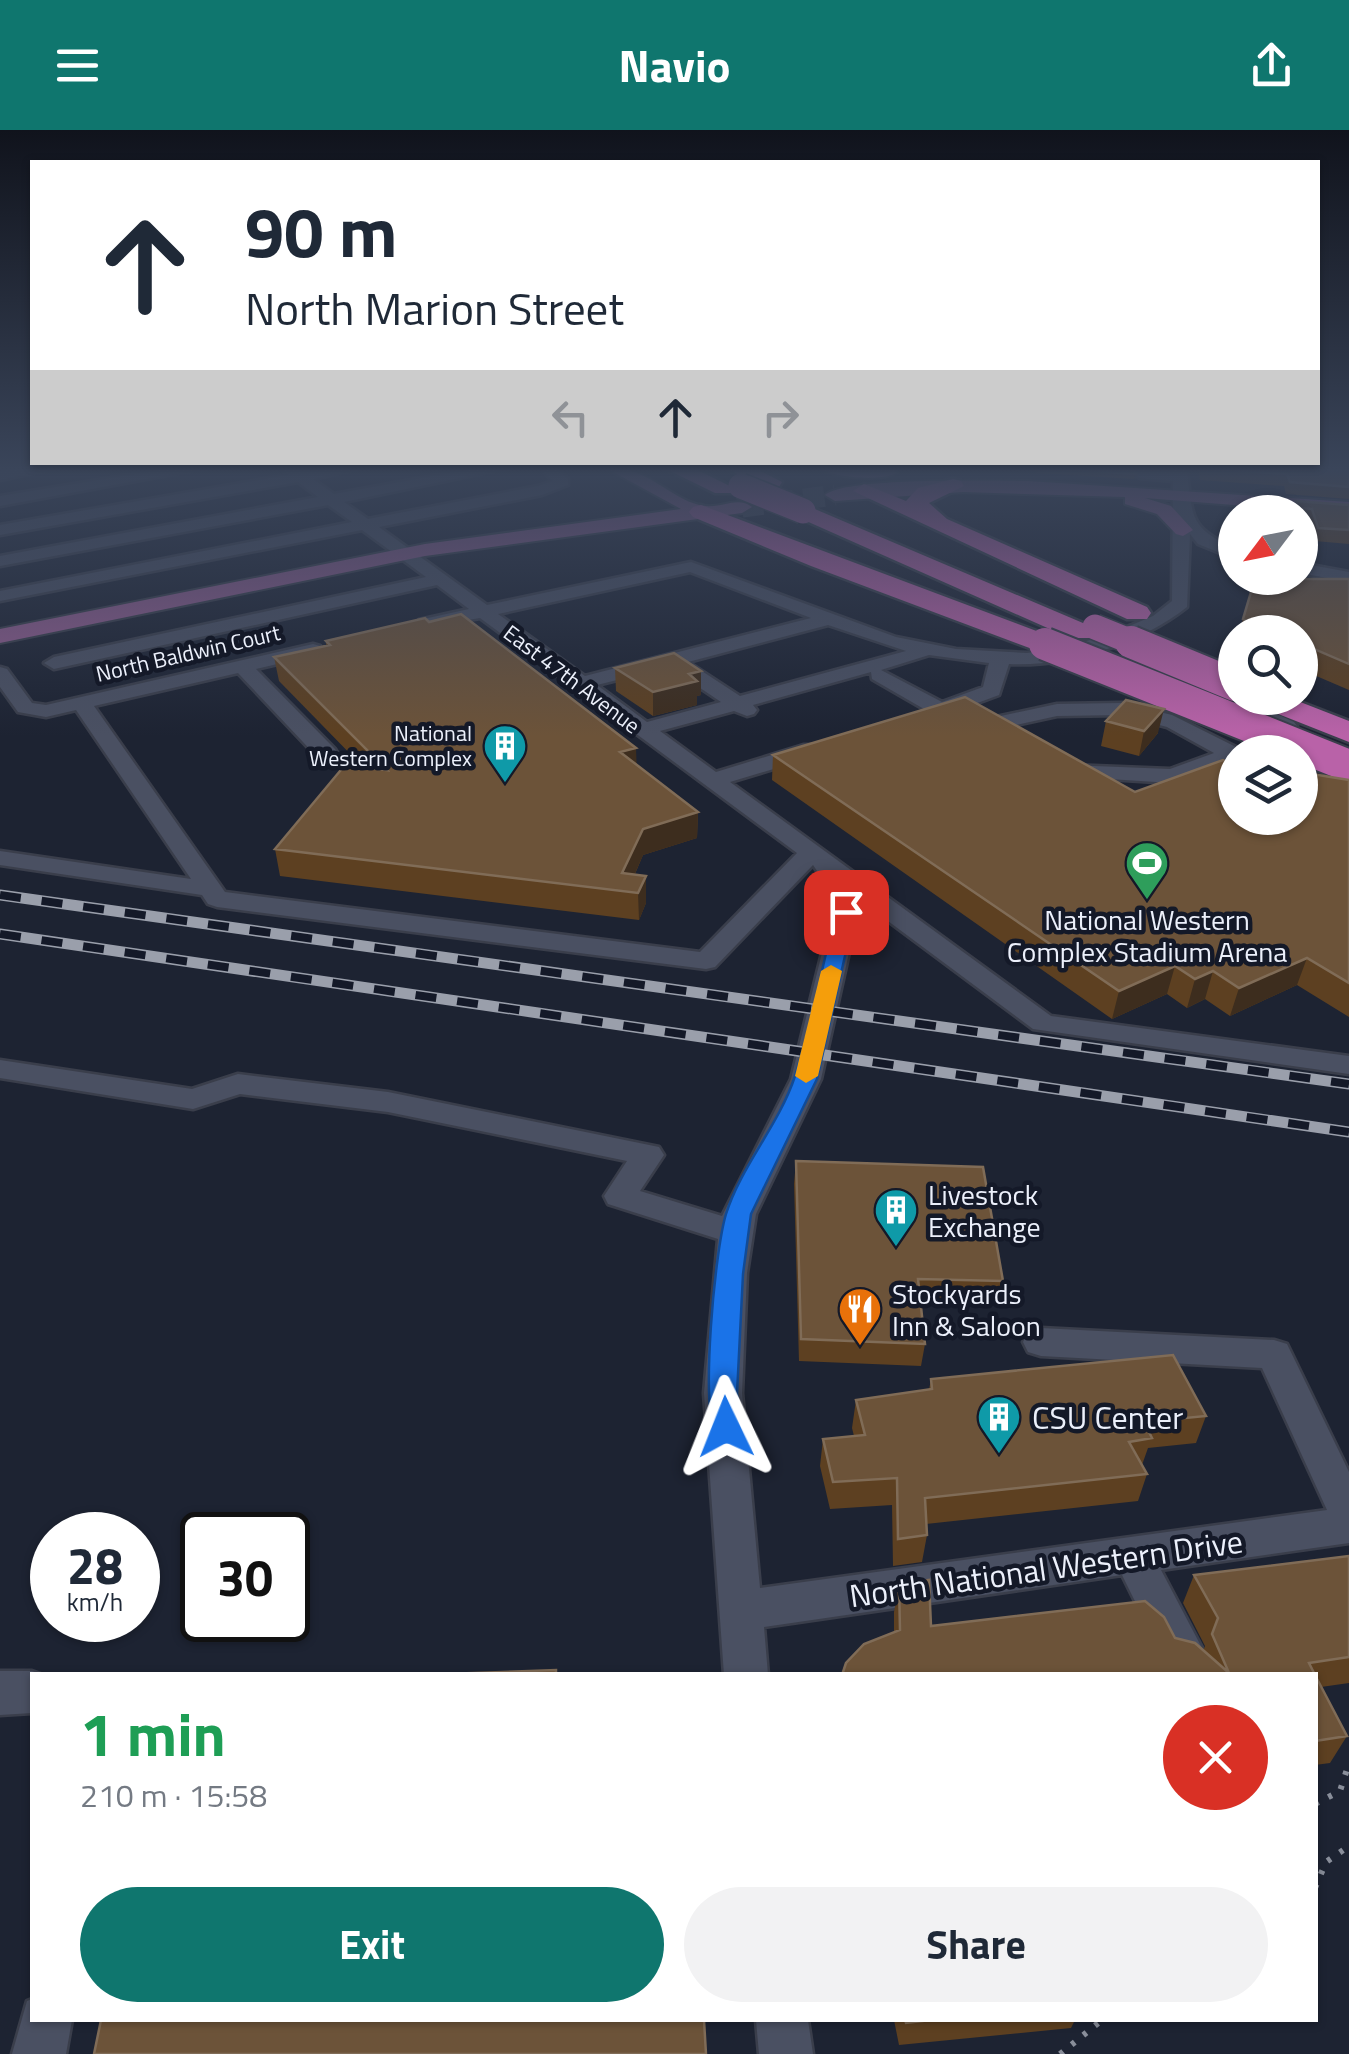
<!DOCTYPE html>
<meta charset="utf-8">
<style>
:root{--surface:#fff;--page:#f2f2f3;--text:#1f2937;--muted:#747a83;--accent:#0f766e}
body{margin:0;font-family:"Titillium Web",sans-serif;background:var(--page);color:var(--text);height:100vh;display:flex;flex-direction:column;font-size:38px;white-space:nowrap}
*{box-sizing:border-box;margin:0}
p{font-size:32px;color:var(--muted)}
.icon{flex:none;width:55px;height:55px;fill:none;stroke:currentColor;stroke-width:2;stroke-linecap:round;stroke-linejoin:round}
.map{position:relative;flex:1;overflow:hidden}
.details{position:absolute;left:30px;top:1542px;width:1288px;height:350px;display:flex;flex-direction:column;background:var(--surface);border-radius:0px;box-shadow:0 2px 8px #0004}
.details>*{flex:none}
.hud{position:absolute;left:30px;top:30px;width:1290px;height:305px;border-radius:0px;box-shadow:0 2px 8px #0004;background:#fff;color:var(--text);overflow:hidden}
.needle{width:65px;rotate:238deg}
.buttons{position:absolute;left:1218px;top:365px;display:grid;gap:20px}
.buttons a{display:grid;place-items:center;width:100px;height:100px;border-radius:50%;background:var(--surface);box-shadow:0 2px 8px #0004;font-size:50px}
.speed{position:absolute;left:30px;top:1382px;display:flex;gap:20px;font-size:50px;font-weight:700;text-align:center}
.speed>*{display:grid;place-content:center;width:130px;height:130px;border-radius:50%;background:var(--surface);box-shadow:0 2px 8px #0004;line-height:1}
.speed small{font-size:25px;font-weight:400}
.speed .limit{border:5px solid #111;border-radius:15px;background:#fff;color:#111}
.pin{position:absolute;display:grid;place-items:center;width:85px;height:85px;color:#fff;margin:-42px;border-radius:20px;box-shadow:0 5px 15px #0006}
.me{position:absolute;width:110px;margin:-55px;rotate:358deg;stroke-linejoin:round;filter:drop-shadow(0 0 8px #0008)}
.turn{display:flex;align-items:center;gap:35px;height:210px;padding:0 50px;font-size:45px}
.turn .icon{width:130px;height:130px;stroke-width:2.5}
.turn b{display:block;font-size:70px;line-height:85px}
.lanes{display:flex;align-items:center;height:95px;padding:0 50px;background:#0003;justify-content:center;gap:50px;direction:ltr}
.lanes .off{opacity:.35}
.round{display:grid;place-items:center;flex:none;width:105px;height:105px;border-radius:52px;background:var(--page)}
.headline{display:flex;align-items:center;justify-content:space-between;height:170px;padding:0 50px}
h1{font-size:60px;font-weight:700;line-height:75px;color:#1e9e55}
.button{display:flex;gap:20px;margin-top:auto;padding:20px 50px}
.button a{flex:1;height:115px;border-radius:60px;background:var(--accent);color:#fff;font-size:40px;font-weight:700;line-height:115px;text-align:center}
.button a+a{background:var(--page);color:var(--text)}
header{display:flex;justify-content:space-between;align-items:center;height:130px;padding:0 50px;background:var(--accent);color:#fff;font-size:45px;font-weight:700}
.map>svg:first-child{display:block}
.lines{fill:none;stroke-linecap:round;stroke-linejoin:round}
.major-tunnel{stroke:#3c4250;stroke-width:21;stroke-dasharray:21 10;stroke-linecap:butt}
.minor-casing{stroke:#3a3e4b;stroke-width:5}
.major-casing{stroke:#3a3e4b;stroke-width:4}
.highway-casing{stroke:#3a3e4b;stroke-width:5}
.path{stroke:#898e9a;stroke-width:6;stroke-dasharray:4 11;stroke-linecap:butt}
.minor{fill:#4a5062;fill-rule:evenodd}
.major{fill:#8d5b8c;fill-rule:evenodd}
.highway{fill:#b962a8;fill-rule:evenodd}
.rail-casing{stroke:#9a9fab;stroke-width:11}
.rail{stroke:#141928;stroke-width:8;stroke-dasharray:21;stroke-linecap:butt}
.highway-bridge-far1-casing{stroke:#3a3e4b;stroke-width:28;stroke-linecap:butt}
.highway-bridge-casing{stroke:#3a3e4b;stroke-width:36;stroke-linecap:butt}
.highway-bridge-far1{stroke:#b962a8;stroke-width:25}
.highway-bridge{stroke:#b962a8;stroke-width:32}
.wall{fill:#5d4021}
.shaded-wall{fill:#3d2d1e}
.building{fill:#6c5339;stroke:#806c57;stroke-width:2.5}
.route{fill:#1a73e8;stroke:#114b97;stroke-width:2.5}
.slow{fill:#f59e0b}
.labels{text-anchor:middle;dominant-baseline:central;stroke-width:9;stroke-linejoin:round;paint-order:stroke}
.far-street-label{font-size:22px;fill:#ecf0fb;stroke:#141928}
.far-poi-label{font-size:22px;fill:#ecf0fb;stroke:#141928;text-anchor:end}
.poi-label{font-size:28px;fill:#ecf0fb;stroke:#141928;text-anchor:start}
.near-poi-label{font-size:32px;fill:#ecf0fb;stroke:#141928;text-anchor:start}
.near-street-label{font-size:32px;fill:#ecf0fb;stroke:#141928}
</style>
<header><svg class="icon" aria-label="menu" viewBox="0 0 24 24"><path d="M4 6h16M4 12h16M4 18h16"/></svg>Navio<svg class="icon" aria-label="share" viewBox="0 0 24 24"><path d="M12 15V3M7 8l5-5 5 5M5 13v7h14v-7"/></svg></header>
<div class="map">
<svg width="1349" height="1924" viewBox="0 0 1349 1924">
<rect width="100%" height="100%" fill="#1d2332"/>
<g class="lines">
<path class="major-tunnel" d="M742 377 835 365"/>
<g class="minor-casing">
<path id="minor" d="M30 337H62L0 350V342Z
M179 337H211L0 376V366Z
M280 337H296L303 342 365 337 313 349 334 364 483 337H512L344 372 368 389 538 356 553 351 539 337H554L568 349V355L542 365 379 397 487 475 691 432 896 507 956 519 1027 523 1065 518 1115 502 1153 486 1172 471 1173 351 1140 348 1133 344 1140 340 1172 342V337H1186C1194 383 1185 397 1235 418V429L1198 414 1190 404 1187 477C1140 514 1068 537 1009 534L999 565 972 575 996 587 1057 574 1122 573 1172 585 1240 619 1243 622H1235V633L1172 653 1077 647 1069 645 1066 640 1069 635 1170 639 1214 623 1167 597 1122 585 1057 586 993 600 964 585 962 579 942 587H925L924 579 872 549 871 542 753 575 757 580 754 584 747 586 734 581 660 601 716 642 804 615H820L823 620 820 625 730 652 1051 886 1349 926V944L1033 899 853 765 858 782 821 949 756 1084 747 1143 742 1263 760 1458 1327 1380 1262 1238 1041 1226 1028 1222 1023 1212 1028 1202 1041 1198 1274 1210 1287 1214 1349 1342V1413L1161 1440 1202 1518 1195 1532 1180 1538 1165 1532 1122 1445 764 1497 768 1545H724L704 1263 718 1109 608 1074 604 1066 627 1031 388 982 240 964 193 979 0 948V930L192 959 238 944 388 962 659 1017 664 1025 640 1061 722 1086 791 949 832 782 824 751 813 735 715 837 706 839 217 777 208 774 202 765 0 735V721L191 749 76 580 46 587 18 582 0 557V537L7 539 32 573 46 575 313 514 320 516V524L256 539 335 619 338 624 335 629H319L238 543 94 576 225 762 700 822 797 723 480 488 419 498V490L469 479 437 455 54 539 44 533 54 527 426 447 362 400 0 471V461L352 392 328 375 0 436V426L318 367 298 352 0 405V395L288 345ZM690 442 811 488 585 546 498 484ZM828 495 906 521 740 566 688 532ZM929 525 989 533 983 557 942 572 881 540ZM669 537 721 572 647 592 597 555Z
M1235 384V396L1229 394 1227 389Z
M1300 433 1349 442V452L1300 443Z
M1197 547 1294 592 1297 596 1287 602 1280 600 1190 557 1187 553Z
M0 1541H32L43 1545H32V1583L0 1585Z
M32 1869V1890H72L66 1924H12L27 1871Z
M756 1890H808L813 1924H759Z"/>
</g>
<g class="major-casing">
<path id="major" d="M604 337C649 335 673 373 706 376 723 378 738 366 752 377L742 383 425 426 0 513V499L425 414 681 379Z
M816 337H889L897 342C883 353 830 347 816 337Z
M1028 351 1349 372V384L1145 368 1171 376 1193 400 1183 406 1176 404 1157 384 1125 374V367L963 362 835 371 825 365C847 347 992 351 1028 351Z"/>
</g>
<g class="highway-casing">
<path id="highway" d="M662 337H691L734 358 731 363H715Z
M724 337H753L782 352 779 357H763Z
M953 349 961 351 964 356 929 373 947 389 1147 477 1151 483 1147 489H1127L853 361 864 354 906 371 918 358Z
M803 374 1090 496 1094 502 1090 508H1070L795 386 791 381 795 376Z
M701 375 1055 508 1059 514 1055 520H1035L811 436 693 387 689 382 693 377Z
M1249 568H1290L1349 591V612L1253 574Z"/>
</g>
<path class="path" d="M1315 1674 1340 1661 1349 1633
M1315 1758 1326 1732 1349 1716
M1060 1924 1102 1890"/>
<use href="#minor" class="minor"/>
<use href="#major" class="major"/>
<use href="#highway" class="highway"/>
<g class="rail-casing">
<path id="rail" d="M0 765 1349 954
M0 804 1349 1002"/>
</g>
<use href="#rail" class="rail"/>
<g class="highway-bridge-far1-casing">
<path id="highway-bridge-far1" d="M741 356 803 381
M1095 497 1137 514"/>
</g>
<g class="highway-bridge-casing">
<path id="highway-bridge" d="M1131 512 1235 555
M1045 514 1349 636"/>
</g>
<use href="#highway-bridge-far1" class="highway-bridge-far1"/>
<use href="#highway-bridge" class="highway-bridge"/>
</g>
<path class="wall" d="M1023 337H1139L1133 340 1136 344 1134 349 1038 343Z
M1198 337H1349V369L1286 364 1284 356 1200 350Z
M1296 371 1349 375V414L1315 411 1309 392 1300 391V382H1293Z
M1349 449V560L1300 539V502H1239L1243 489Z
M326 511 637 635 698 682 697 708 643 725 635 744 646 773 639 790 280 746 275 719 363 637 279 551 274 527 326 516Z
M615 538 701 565 697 566V575L653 586 616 561Z
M1106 591 1158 603 1139 626 1101 616Z
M773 625 1135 662 1235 688 1349 650V887L1297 855 1230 886 1205 869 1187 878 1167 864 1112 889 772 650Z
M796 1031 1003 1151 998 1174 921 1171 925 1214 921 1236 799 1231 794 1054Z
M931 1249 1206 1286 1196 1313 1148 1318 1142 1335 1147 1344 1138 1371 926 1394 927 1405 922 1432 893 1436 892 1375 830 1379 820 1336 823 1309 854 1306 852 1298 856 1270 929 1260Z
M1349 1426V1553L1321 1557 1347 1606 1330 1633 1315 1635V1545H842L894 1502V1482L899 1454 931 1496 1175 1508 1203 1521 1205 1516 1183 1473 1194 1445Z
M894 1890H1075L1071 1898 899 1915Z"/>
<path class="shaded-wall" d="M701 541V565L697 566V575L653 586V562L689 544Z
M1164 579 1158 603 1139 626 1144 601Z
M636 618 637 643 620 622Z
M698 682 697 708 643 725 627 762 622 743 643 699Z
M646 746V773L639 790 638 763Z
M1307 828 1297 855 1230 886 1239 858Z
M1175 836 1167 864 1112 889 1119 861Z
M1213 841 1205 869 1187 878 1195 849Z"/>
<path class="building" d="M1037 337H1131L1136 344 1039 337Z
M1203 337H1349V357L1290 352 1287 344 1203 338Z
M1296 371 1349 375V400L1318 398 1312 379 1298 378Z
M1278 449H1349V534L1300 513V502H1275L1243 489 1251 462Z
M461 484 636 618 620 622 698 682 643 699 622 743 646 746 638 763 275 719 345 635 387 640 274 527 330 515 326 511 425 488 429 492Z
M674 523 701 541 689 544 697 551 653 562 615 538Z
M965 567 1135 662 1223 630 1235 636V688H1300V642L1349 650V853L1307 828 1239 858 1213 841 1195 849 1175 836 1119 861 773 625Z
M1126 570 1164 579 1144 601 1106 591Z
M796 1031 983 1037 1003 1151 918 1149 925 1214 801 1209Z
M1173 1225 1206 1286 1144 1292 1152 1308 1129 1312 1147 1344 925 1368 927 1405 898 1409 897 1348 833 1352 823 1309 865 1305 856 1270 932 1259 931 1249Z
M1349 1426V1527L1309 1533 1315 1545H842L846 1533 864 1514 900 1500 899 1454 929 1450 931 1496 1145 1471 1164 1487 1175 1508 1195 1513 1229 1543 1212 1504 1218 1488 1194 1445Z
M556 1540V1545H416Z
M1315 1545 1347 1606 1315 1611Z
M101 1890H704L706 1924H94Z
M905 1890H931L906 1893Z"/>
<linearGradient id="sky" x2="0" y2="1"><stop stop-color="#10131c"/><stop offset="0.56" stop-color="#3a455a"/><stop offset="1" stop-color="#3a455a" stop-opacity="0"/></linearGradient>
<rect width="1349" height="606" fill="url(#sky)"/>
<path class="route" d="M846 776 855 782 817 949 751 1084 743 1144 737 1264 741 1297 736 1305 726 1309 716 1305C700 1275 715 1120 726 1084 741 1036 779 995 795 946 812 893 822 836 836 782Z"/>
<path class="slow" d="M831 835 842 841 818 946 806 953 795 946 821 841Z"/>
<defs>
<g id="building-pin" transform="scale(2.25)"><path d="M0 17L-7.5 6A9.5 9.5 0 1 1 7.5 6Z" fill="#0f9aa8" stroke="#141928"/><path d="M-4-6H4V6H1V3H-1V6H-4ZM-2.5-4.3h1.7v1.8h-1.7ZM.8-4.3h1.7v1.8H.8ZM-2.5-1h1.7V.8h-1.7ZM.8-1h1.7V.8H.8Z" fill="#fff"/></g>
<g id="stadium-pin" transform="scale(2.25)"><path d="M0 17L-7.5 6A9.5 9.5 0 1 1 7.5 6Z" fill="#2e9e5b" stroke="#141928"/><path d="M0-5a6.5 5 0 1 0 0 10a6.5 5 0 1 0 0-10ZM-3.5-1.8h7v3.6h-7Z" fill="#fff"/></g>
<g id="restaurant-pin" transform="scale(2.25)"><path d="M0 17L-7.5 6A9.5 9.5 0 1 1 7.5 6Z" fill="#e8710a" stroke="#141928"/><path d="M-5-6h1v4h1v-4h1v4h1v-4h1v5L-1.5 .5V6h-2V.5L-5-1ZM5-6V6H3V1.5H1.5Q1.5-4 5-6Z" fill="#fff"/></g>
</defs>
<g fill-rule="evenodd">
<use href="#building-pin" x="505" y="616"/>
<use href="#stadium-pin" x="1147" y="733"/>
<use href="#building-pin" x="896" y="1080"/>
<use href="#restaurant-pin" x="860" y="1179"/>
<use href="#building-pin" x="999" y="1287"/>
</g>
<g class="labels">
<g class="far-street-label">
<text transform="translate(188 523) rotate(-13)">North Baldwin Court</text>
<text transform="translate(572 549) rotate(37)">East 47th Avenue</text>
</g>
<g class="far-poi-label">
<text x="472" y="603">National<tspan x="472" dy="25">Western Complex</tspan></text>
</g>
<g class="poi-label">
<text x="1147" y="789" text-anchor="middle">National Western<tspan x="1147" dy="32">Complex Stadium Arena</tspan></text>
<text x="928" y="1064">Livestock<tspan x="928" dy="32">Exchange</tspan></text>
<text x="892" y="1163">Stockyards<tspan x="892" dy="32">Inn &amp; Saloon</tspan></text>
</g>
<g class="near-poi-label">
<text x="1032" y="1287">CSU Center</text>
</g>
<g class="near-street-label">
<text transform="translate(1046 1438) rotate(-8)">North National Western Drive</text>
</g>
</g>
</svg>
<div class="buttons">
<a><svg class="needle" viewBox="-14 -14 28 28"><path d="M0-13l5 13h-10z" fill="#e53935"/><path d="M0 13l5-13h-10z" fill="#747a83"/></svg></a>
<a><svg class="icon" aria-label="search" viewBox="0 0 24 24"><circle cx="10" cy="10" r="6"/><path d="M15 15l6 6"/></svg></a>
<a><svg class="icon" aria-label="layers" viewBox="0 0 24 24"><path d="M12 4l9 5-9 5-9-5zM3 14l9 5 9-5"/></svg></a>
</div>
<div class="speed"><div>28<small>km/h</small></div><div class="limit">30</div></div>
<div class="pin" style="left:846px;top:782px;background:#d93025"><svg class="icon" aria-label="arrive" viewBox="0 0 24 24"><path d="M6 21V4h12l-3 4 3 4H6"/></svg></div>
<svg class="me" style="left:726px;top:1297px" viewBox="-20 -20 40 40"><path d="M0-17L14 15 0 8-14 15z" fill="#1a73e8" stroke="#fff" stroke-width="4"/></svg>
<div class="hud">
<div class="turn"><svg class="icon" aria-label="ahead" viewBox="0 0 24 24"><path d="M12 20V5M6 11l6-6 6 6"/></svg><div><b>90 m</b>North Marion Street</div></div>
<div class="lanes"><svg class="icon off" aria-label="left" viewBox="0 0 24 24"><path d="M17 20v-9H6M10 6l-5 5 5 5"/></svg><svg class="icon" aria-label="ahead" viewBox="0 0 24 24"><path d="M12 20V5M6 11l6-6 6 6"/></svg><svg class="icon off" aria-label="right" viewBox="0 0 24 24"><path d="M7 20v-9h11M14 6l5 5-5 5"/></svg></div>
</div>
<section class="details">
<div class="headline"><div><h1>1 min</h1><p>210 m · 15:58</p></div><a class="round" style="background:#d93025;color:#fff"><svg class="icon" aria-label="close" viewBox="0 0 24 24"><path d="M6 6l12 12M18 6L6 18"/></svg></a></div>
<div class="button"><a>Exit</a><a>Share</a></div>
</section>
</div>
